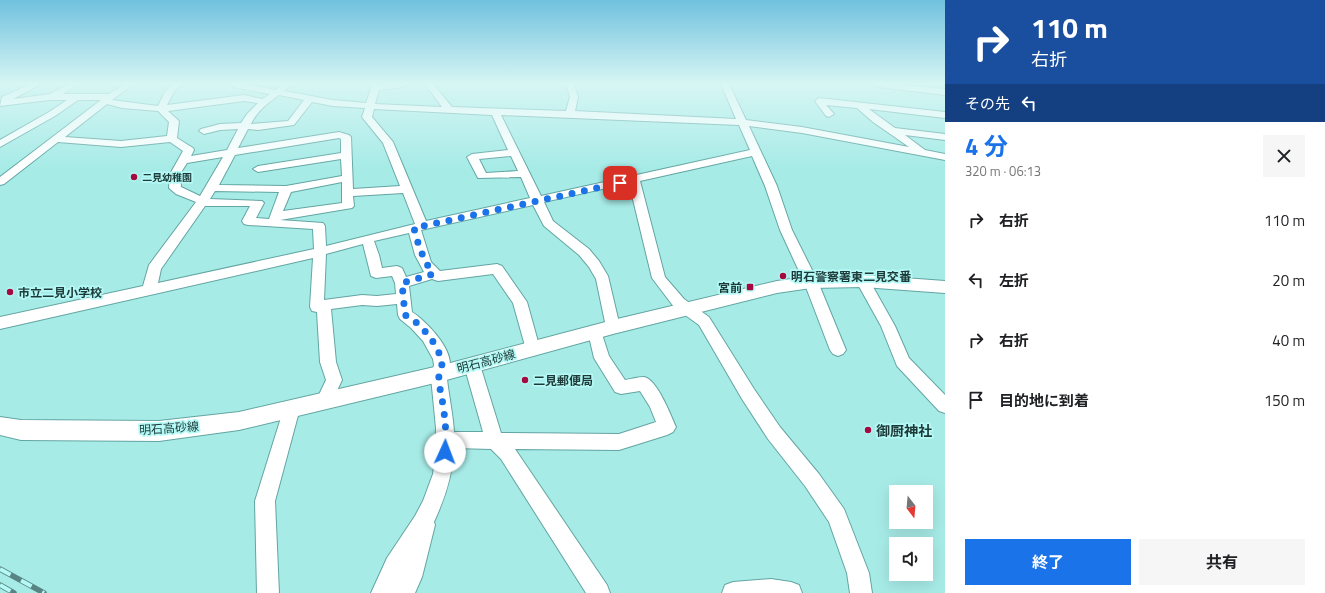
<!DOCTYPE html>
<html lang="ja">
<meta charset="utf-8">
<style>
:root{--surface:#fff;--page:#f6f6f6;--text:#202124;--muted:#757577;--accent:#1a73e8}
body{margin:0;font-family:"Titillium Web","Noto Sans JP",sans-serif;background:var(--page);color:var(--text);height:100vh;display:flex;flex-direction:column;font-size:15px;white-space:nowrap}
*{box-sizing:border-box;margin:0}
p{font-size:13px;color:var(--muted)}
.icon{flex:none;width:22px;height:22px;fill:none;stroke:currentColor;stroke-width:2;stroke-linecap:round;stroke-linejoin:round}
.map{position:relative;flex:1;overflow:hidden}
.side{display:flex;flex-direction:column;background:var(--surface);width:380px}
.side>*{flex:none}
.hud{background:#1a4fa0;color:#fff;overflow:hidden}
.needle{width:26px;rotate:164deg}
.fabs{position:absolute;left:889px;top:485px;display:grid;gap:8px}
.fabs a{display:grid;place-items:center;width:44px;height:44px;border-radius:0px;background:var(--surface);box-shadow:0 4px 16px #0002;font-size:20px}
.pin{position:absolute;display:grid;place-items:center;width:34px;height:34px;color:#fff;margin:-17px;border-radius:8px;box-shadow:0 2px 6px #0006}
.me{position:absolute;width:44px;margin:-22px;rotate:2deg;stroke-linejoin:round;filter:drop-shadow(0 0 3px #0008)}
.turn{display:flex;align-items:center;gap:14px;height:84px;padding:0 20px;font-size:18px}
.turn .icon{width:52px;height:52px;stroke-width:2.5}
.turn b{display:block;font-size:28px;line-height:34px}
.then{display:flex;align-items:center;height:38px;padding:0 20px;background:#0003;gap:8px;font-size:15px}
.round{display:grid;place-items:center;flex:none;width:42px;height:42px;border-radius:0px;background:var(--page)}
.overview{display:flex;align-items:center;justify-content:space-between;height:68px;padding:0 20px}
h1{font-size:24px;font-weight:700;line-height:30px;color:var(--accent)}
.primary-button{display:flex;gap:8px;margin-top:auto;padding:8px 20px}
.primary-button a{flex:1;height:46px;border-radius:0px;background:var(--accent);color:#fff;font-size:16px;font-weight:700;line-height:46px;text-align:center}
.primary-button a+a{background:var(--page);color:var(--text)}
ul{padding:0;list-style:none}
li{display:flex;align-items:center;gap:12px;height:60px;padding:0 20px}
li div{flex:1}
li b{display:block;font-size:15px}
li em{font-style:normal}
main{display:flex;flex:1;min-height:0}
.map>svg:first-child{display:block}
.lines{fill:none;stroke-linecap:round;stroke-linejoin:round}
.minor-casing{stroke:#62a5a2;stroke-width:2}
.major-casing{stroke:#62a5a2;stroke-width:2}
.minor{fill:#fff;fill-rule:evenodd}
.major{fill:#fff;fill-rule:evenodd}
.rail-casing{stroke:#588583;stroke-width:5.5}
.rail{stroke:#b4f9f5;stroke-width:4;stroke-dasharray:12;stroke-linecap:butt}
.route{stroke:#1a73e8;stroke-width:7;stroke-dasharray:0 12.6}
.poi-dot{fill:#a50a3e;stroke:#b4f9f5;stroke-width:1.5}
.labels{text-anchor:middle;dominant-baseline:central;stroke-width:3.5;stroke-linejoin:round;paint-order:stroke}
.far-poi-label{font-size:10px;font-weight:bold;fill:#1d3938;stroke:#b4f9f5;text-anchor:start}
.poi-label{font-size:12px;font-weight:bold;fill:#1d3938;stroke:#b4f9f5;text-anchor:start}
.street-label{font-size:12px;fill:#1d3938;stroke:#b4f9f5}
.near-poi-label{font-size:14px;font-weight:bold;fill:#1d3938;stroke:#b4f9f5;text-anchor:start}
</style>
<main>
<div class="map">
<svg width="945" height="593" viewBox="0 0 945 593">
<rect width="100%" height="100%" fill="#a7ebe7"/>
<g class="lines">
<g class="minor-casing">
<path id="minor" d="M31 84H41L13 99 50 94 69 84H78L63 94H109L125 84H134L112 100 158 106C165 93 166 82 183 84L175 90 167 105 244 95 262 99 270 94 233 87 229 84H244L276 90 282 84H291L284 91 333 100 366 103 371 88 370 84H378V85L407 84 403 87 379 90 375 104 442 107 425 84H433L452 107 566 111 570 97 566 84H574L578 97 575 111 736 119 721 84H729L746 120 802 127 909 147 873 122 857 108 826 105 834 114 829 117 826 116 815 101 819 98 945 112V118L869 109 895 128 945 134V140L905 135 925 150 945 154V160L802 133 749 126 777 186 792 230 818 282 846 350 843 354 838 356 833 354 830 350 804 282 780 230 765 186 752 156 640 181 665 277 684 299 709 317 754 389 780 427 819 474 844 509 869 573 872 593H850L847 573 829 522 805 486 768 439 742 399 699 325 674 307 652 278 629 183 544 202 553 221 589 249 599 261 608 276 620 327 618 331 613 333 608 331 606 327 596 279 589 267 579 255 544 226 533 205 421 230 431 262 440 271 497 264 502 266 527 302 540 349 537 353 532 355 527 353 513 303 493 274 438 281 432 279 409 286 412 312C426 321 450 346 450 364 450 369 447 374 447 379 449 397 453 414 454 432H483L464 365 466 360 472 359 478 360 480 365 501 433 619 434 656 422 650 407 640 391 621 394 615 392 594 358 588 332 590 328 595 326 600 328 609 356 625 380C631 379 638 377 644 377 657 379 671 416 676 427L673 432 667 435 619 450 515 449 607 585 610 593H586L501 459 491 449 454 448C453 474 445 498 434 522L435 525 422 577 415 593H393L402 572 393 593H371L387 558 415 516 423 501 433 474 435 458 436 428 431 377 434 365 433 359 423 341 411 328 400 319 398 315 397 304 377 306 362 305 331 309 336 362 342 380 330 406 324 408 318 406 316 401 326 380 320 362 317 312 312 311 310 307 313 258 0 329V317L143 286 149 265 196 202 176 194 169 188 170 174 183 151 170 142 121 147 58 142 4 184 0 185V177L101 100H78L55 116 0 147V140L49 112 67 100H49L0 106 2 97ZM279 95 304 100 288 121 251 124C257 111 268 103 279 95ZM244 101 258 103 247 114 241 123 220 124 201 129 199 131 204 134 220 130 238 129 227 150 191 156 194 150 193 148 177 138 179 121 168 111ZM312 102 333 106 365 108 362 117 383 143 400 186 353 189 351 137 349 135 339 132 238 148 248 129 258 130 294 125ZM107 104 122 108 158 111 169 122 167 136 121 141 65 137ZM374 109 492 115 508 150 472 154 467 157 478 178 521 177 530 198 426 221 393 142 372 117ZM501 115 739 125 750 150 541 196ZM339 138 341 139V153L258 166 253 169 258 172 341 159 342 176 286 186 219 185 235 155ZM511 156 518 171 486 173 479 159ZM223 157 200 196 181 187 180 174 187 163ZM342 182V203L283 211 291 192ZM215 191 279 192 269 219 256 218 264 203 262 201 210 199ZM403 193 415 224 326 246 325 226 323 223 280 220 352 208 354 206 353 196ZM205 206H250L242 221 244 224 248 225 313 229 314 249 158 283 161 269ZM409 233 415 255 424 272 406 277 402 268 397 266 382 268 379 255 374 241ZM363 244 371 276 376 278 392 276 395 283 396 294 377 296 362 295 324 300 326 254Z
M875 84H897L945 89V95L879 87Z
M863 276 868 278 895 326 909 358 945 395V413L939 411 897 366 881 326 856 281 858 278Z
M292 401 298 403 300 408 275 501 279 593H257L255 501 284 408 286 403Z
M771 579 791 582 799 585 802 593H722L725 585 733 582Z"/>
</g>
<g class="major-casing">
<path id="major" d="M863 275 945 281V293L863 287 811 288 777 293 613 334 439 382 239 430 159 441 21 440 0 435V417L21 420 159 421 239 412 439 366 613 320 777 281 811 276Z"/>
</g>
<use href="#minor" class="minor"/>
<use href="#major" class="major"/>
<g class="rail-casing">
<path id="rail" d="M0 569 44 593
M0 585 14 593"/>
</g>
<use href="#rail" class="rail"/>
</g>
<linearGradient id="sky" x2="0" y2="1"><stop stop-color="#70c1de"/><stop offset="0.5" stop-color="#d7f6f4"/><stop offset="1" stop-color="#d7f6f4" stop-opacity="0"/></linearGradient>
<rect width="945" height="167" fill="url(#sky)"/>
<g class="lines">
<path class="route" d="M445 452C447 434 445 417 442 399 441 392 438 383 439 375 439 371 442 367 442 363 439 345 421 323 405 315L402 283 433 274C423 259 418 245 414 228L620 183"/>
</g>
<g class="poi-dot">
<circle cx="134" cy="177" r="4"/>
<circle cx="783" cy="276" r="4"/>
<rect x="746" y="283" width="8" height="8" rx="2"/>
<circle cx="10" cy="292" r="4"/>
<circle cx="525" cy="380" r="4"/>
<circle cx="868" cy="430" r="4"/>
</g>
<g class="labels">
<g class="far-poi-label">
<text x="142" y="177">二見幼稚園</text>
</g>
<g class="poi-label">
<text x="791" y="276">明石警察署東二見交番</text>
<text x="742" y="287" text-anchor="end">宮前</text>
<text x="18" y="292">市立二見小学校</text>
<text x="533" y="380">二見郵便局</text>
</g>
<g class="street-label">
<text transform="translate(486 361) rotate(-15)">明石高砂線</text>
<text transform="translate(169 428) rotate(-4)">明石高砂線</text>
</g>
<g class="near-poi-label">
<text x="876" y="430">御厨神社</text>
</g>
</g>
</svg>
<div class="fabs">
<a><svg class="needle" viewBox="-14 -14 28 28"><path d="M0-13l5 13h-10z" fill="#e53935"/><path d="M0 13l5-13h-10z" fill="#757577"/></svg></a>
<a><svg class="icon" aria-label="sound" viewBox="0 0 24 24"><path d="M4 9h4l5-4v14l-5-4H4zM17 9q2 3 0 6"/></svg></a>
</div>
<div class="pin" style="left:620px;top:183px;background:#d93025"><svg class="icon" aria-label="arrive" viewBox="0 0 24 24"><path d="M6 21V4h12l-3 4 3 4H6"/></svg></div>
<svg class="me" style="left:445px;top:452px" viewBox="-20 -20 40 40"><circle r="19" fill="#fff"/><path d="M0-13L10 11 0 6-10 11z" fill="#1a73e8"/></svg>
</div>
<section class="side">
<div class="hud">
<div class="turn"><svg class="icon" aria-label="right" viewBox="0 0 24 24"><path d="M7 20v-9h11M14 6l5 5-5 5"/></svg><div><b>110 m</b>右折</div></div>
<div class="then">その先<svg class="icon" aria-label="left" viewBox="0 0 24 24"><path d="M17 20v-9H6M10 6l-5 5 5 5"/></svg></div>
</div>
<div class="overview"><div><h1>4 分</h1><p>320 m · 06:13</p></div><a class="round"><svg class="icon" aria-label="close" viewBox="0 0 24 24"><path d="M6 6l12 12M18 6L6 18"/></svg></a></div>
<ul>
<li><svg class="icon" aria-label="right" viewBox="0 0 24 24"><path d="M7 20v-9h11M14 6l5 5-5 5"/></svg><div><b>右折</b></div><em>110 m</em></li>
<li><svg class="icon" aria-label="left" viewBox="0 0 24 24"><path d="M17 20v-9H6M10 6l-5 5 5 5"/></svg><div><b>左折</b></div><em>20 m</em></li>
<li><svg class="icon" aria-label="right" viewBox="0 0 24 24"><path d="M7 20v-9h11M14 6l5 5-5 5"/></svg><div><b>右折</b></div><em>40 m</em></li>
<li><svg class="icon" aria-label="arrive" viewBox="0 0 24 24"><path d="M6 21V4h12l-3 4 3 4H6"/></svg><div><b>目的地に到着</b></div><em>150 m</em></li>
</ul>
<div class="primary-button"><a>終了</a><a>共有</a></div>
</section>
</main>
